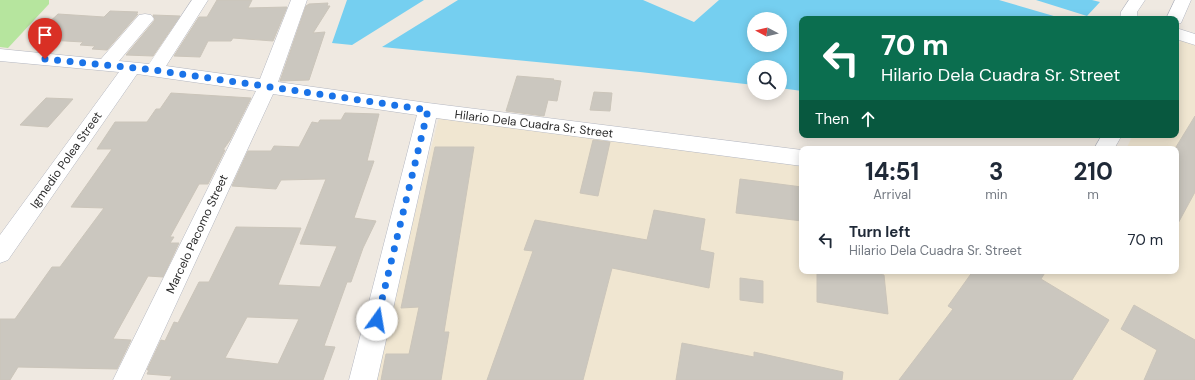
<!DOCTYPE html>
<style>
:root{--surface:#fff;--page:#f6f6f7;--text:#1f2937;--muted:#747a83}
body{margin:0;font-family:"DM Sans",sans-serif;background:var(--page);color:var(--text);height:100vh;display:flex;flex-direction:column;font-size:15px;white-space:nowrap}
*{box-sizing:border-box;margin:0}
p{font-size:13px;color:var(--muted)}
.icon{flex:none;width:22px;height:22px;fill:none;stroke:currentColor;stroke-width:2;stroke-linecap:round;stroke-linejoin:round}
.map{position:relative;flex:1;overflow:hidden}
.sheet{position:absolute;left:799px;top:146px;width:380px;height:128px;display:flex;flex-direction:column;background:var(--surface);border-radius:8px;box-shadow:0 2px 10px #0003}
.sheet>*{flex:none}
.top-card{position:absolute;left:799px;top:16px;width:380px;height:122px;border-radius:8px;box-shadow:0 2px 10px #0003;background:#0b6e4f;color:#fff;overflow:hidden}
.needle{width:26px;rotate:277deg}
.tools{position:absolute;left:747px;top:12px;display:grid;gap:8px}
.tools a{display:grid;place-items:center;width:40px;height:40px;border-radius:50%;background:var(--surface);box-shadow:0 2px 10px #0003;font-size:20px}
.pin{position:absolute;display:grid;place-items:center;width:34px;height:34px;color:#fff;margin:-41px -17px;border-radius:50% 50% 50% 0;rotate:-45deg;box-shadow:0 0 4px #0007}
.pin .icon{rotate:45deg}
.me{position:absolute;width:44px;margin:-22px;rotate:13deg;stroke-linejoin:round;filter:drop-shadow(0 0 3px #0008)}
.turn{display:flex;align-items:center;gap:14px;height:84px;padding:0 16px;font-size:18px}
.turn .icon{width:52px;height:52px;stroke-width:2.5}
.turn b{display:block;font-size:28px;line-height:34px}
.then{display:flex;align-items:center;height:38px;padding:0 16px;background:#0003;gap:8px;font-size:15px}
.eta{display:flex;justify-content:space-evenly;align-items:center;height:68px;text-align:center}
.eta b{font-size:24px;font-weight:700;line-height:28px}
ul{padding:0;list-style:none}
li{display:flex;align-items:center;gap:12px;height:52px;padding:0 16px}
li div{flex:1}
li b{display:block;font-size:15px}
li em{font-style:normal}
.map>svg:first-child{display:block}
.education{fill:#f0e6d1}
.green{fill:#b6e59e}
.water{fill:#75cff0;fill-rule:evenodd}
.building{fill:#cbc7bf;stroke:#cbc5ba;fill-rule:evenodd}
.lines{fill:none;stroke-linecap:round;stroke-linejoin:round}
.minor-casing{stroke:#b4b7c1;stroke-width:1}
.minor{fill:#fff;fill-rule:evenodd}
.route{stroke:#1a73e8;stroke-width:7;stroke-dasharray:0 12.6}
.labels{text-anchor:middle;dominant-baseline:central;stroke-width:3.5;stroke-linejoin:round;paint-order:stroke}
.street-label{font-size:12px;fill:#2e2e2e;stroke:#fff}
</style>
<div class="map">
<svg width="1195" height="380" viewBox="0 0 1195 380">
<rect width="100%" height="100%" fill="#efe9e1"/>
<path class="education" d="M1181 40 1195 45V380H373L439 117 802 165V271H1176V149H1126L1133 135H1176V50Z"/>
<path class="green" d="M0 0H49V4L8 48 0 47Z"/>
<path class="water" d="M347 0H424L352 45 332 43Z
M458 0H643L694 22 719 0H999L1064 19H802V91L780 88V67H754V85L640 72 382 47ZM754 19H780V45H754Z
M1036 0H1092L1100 2 1087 16Z"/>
<path class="building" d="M217 0H252L248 8 287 7 273 41 233 38 231 41H208L200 57 174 56 199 17H207Z
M328 3 327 6H330L313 33 325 32 309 80 280 81 306 6 309 4Z
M110 11 138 12 136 14H138L107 50 92 49 95 46 80 45 83 42 31 39 58 14 104 17Z
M153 15 180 16 153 56 126 55 155 20Z
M517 76 554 79 553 80 561 81 557 101 548 100 544 116 506 111Z
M594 92 612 93 610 111 590 110Z
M171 93 251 98 230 140 223 150H225L208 184H199L170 237H174L170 243H179L163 277 148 276 113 339 131 340 117 369 18 367 10 380H0V319H15L52 267H60L104 208 71 207 112 149H97L115 122H147L156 109H160Z
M46 98 73 99 48 127 20 125Z
M345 113 379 114 367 161H374L354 218 376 221 363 248 351 282H347L324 346 335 347 323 380H170L172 376 147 374 149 370H147L161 340 165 341 174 322 178 323 199 282H209L236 227 301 228 278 285 320 287 337 246 300 244 326 179 281 180 276 189 232 186 248 151H271L274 146 299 147 312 122 318 123 320 120H341ZM247 317 299 319 278 364 225 358Z
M1195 116V192L1176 227V147Z
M593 140 610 142 598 196 580 193Z
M435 147H474L444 332H449L441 380H381L386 354H409L419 307 401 308Z
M740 179 802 187V221L736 213Z
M654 210 705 219 700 250 714 253 709 288 612 268 583 380H487L533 251 524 250 535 220 647 240Z
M817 271H861L884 275 888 314 817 302Z
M973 271H1046L1041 279 1109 320 1072 380H899L953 309 948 306Z
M740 278 763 281V303L740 300Z
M1134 305 1195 340V380H1144L1157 350 1121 329Z
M682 343 754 357V352L843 372 842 380H676Z"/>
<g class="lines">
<g class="minor-casing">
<path id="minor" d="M192 0H208L166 66 260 79 291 0H307L278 82 428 103 802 150V166L436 118 377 380H349L417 115 273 94 141 380H113L256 91 137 74 8 260 0 263V235L119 72 0 61V49L101 59 139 15 145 14 151 15 154 19 119 61 149 64Z
M1129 0H1145L1137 12 1138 19H1120L1121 12Z
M1175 0H1191L1181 23 1176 24V19H1166Z
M1176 28 1195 34V45L1176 39Z
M1102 135H1122L1114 149H1094Z"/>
</g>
<use href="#minor" class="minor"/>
</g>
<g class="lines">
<path class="route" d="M45 59 154 70 428 110 377 320"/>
</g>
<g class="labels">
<g class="street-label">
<text transform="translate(534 124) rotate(7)">Hilario Dela Cuadra Sr. Street</text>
<text transform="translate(66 160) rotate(-55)">Igmedio Polea Street</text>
<text transform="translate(197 234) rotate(-65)">Marcelo Pacomo Street</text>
</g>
</g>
</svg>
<div class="tools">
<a><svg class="needle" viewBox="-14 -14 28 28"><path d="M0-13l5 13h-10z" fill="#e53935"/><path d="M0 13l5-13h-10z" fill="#747a83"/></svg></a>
<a><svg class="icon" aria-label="search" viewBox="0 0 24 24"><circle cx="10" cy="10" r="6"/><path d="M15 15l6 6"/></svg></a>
</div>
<div class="pin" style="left:45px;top:59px;background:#d93025"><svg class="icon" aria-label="arrive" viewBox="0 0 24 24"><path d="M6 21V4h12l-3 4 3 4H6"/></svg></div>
<svg class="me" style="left:377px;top:320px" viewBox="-20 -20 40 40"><circle r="19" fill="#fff"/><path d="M0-13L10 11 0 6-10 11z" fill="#1a73e8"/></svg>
<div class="top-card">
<div class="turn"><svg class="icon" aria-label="left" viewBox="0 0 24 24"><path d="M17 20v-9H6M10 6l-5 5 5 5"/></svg><div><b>70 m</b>Hilario Dela Cuadra Sr. Street</div></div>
<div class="then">Then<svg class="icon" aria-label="ahead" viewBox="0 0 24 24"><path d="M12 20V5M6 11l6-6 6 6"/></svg></div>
</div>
<section class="sheet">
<div class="eta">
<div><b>14:51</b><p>Arrival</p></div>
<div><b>3</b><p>min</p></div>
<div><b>210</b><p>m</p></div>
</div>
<ul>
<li><svg class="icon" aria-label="left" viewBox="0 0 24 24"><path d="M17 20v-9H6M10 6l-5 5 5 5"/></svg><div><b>Turn left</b><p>Hilario Dela Cuadra Sr. Street</p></div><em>70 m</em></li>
</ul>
</section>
</div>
